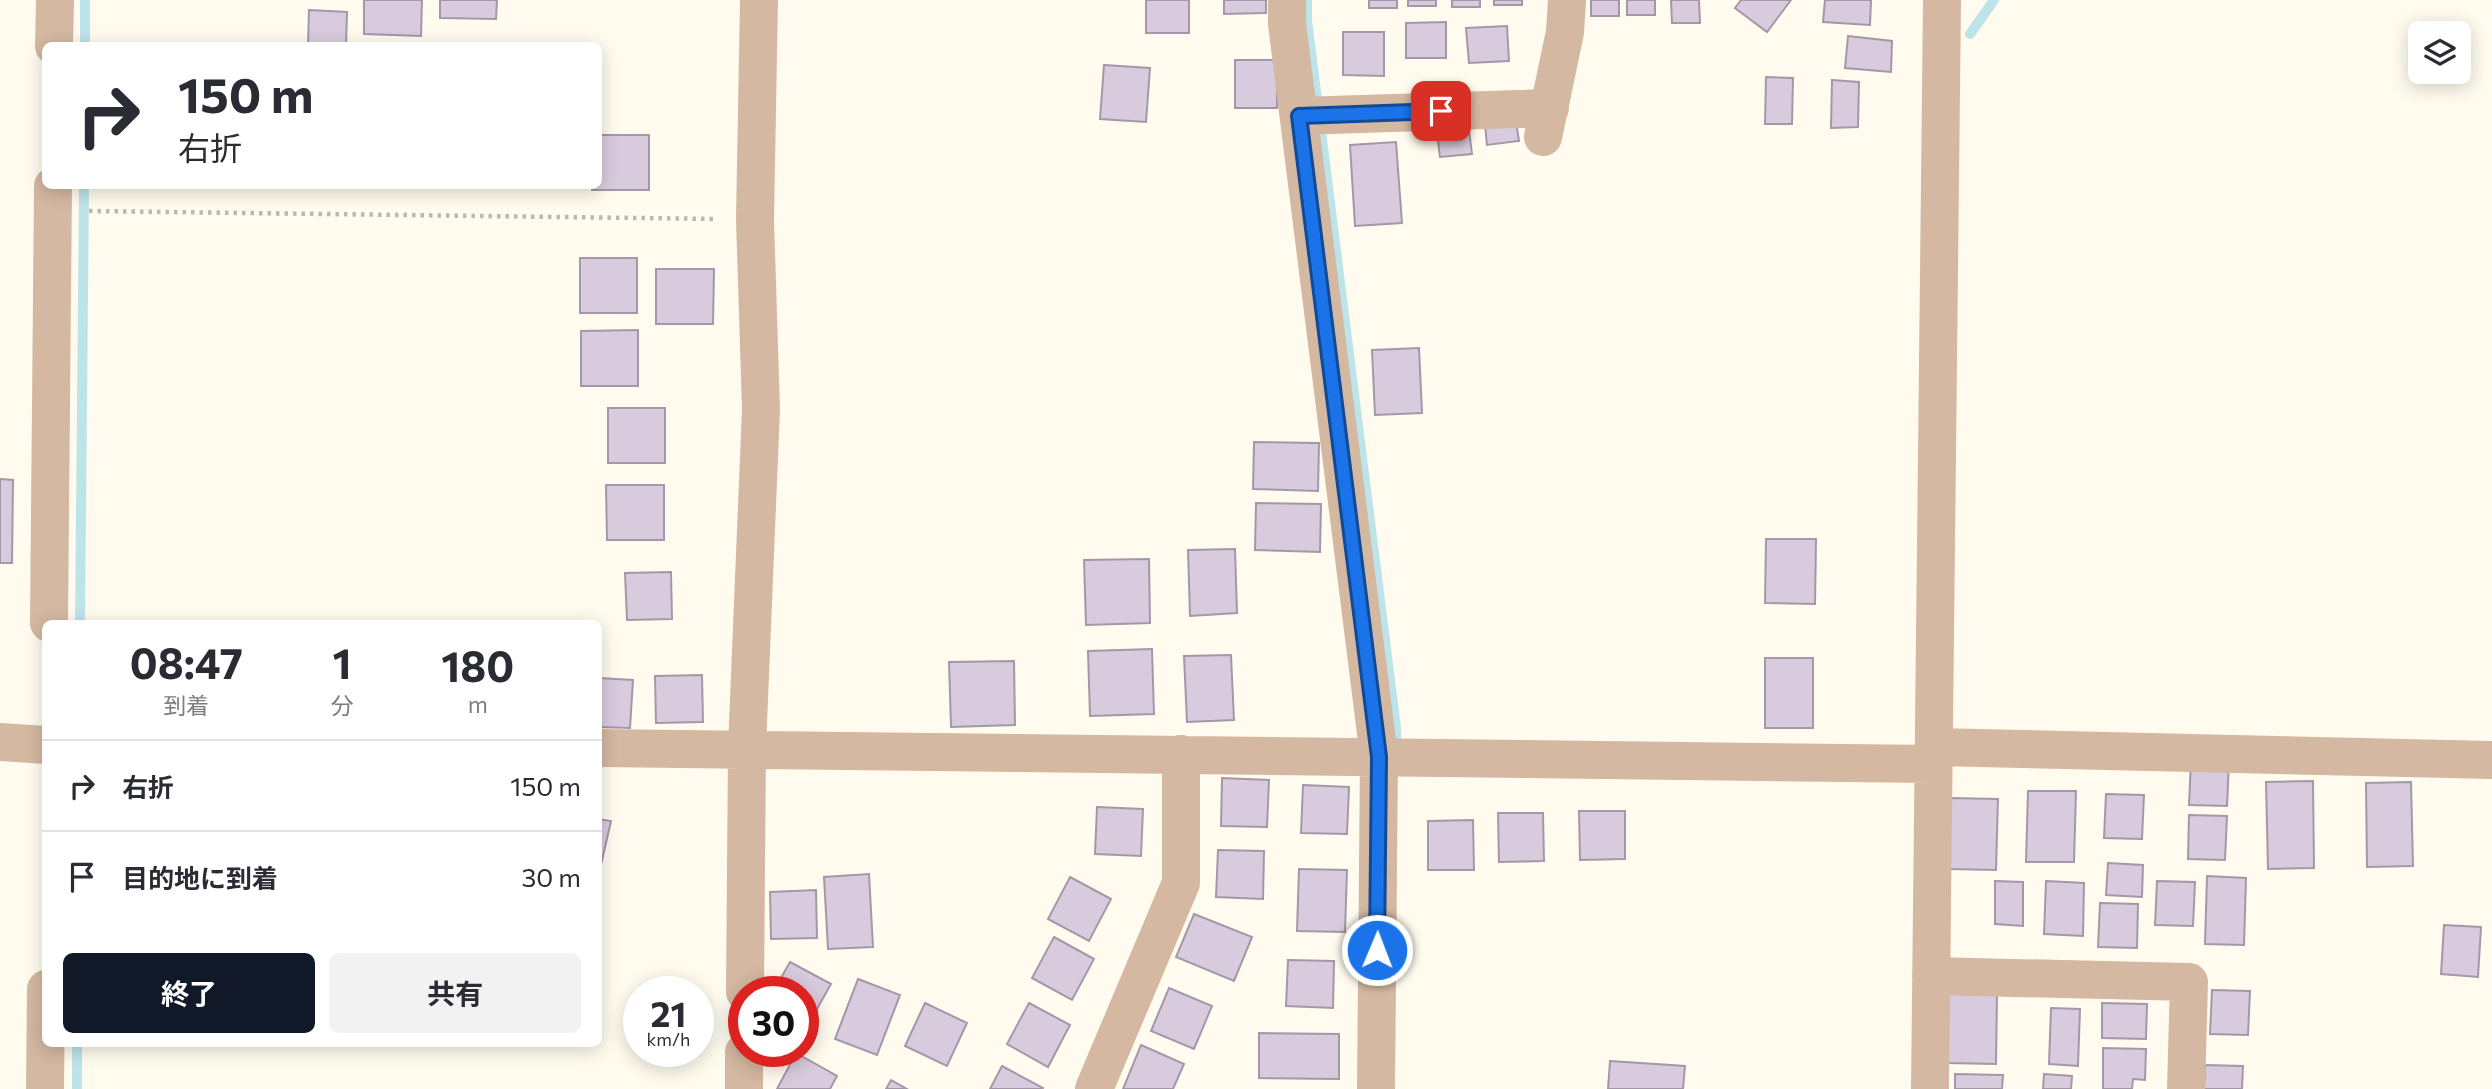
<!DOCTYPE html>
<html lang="ja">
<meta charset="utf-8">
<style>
:root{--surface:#fff;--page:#f2f2f3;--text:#2b2b33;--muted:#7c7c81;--line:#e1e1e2;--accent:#111827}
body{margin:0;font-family:Commissioner,"Noto Sans JP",sans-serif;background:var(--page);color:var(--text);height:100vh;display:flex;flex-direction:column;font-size:26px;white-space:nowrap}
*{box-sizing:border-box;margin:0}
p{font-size:23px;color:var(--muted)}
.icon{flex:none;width:38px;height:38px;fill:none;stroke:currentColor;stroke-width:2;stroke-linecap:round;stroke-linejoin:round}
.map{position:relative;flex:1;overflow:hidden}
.details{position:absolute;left:42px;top:620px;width:560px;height:427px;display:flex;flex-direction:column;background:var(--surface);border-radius:10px;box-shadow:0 4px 18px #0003}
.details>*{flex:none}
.hud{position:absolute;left:42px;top:42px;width:560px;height:147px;border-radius:10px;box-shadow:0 4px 18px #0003;background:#fff;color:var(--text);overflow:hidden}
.buttons{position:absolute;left:2408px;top:21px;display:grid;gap:14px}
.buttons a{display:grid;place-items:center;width:63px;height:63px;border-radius:10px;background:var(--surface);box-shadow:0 4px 18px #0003;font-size:35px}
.speed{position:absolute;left:623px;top:976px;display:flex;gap:14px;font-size:35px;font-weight:700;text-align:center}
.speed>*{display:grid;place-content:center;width:91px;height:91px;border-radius:50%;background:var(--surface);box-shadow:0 4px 18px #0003;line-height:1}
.speed small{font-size:18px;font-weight:400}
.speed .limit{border:10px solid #d22;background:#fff;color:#111}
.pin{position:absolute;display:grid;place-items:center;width:60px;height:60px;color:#fff;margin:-30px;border-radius:14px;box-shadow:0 4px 10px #0006}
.me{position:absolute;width:77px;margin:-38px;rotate:1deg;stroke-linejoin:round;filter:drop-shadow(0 0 5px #0008)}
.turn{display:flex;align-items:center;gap:24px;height:147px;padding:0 21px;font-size:32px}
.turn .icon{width:91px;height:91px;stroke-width:2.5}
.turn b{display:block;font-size:49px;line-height:60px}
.eta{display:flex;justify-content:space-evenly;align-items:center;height:119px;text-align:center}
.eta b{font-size:42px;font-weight:700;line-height:49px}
.primary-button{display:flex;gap:14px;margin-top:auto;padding:14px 21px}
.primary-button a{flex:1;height:80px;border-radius:10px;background:var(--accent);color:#fff;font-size:28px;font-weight:700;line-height:80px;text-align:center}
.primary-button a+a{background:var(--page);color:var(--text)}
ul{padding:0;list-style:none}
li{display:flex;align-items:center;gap:21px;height:91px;padding:0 21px;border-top:2px solid var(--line)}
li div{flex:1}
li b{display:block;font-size:26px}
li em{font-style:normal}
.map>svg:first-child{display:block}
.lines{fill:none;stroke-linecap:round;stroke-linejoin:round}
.stream{stroke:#bde4e9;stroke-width:10}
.building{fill:#d8cbdd;stroke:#a497a8;stroke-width:2}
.path{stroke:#bbb8ad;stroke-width:4.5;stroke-dasharray:3.5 5;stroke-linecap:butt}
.street{stroke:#d4b8a1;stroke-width:38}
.route-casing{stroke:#114b97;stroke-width:18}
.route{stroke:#1a73e8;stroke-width:12}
</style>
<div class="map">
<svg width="2492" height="1089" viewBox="0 0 2492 1089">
<rect width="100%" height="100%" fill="#fffcef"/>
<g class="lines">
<path class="stream" d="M1307 0V20L1396 728V750
M1970 34 1994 0
M85 46V0
M80 623 84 186
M77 1089V1043"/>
</g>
<path class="building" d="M364 0H422L421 36 364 34Z
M440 0H497L496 19 440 18Z
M1146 0H1189V33H1146Z
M1224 0H1266V13L1224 14Z
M1369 0H1397V8H1369Z
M1408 0H1436V6H1408Z
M1452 0H1480V7H1452Z
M1494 0H1522V5H1494Z
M1591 0H1619V16H1591Z
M1627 0H1655V15H1627Z
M1671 0H1699L1700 23H1672Z
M1741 0H1791L1767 32 1735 8Z
M1825 0H1871L1870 25 1823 22Z
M309 10 347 12 346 46H308Z
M1446 22V58H1406V23Z
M1507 26 1509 61 1469 63 1466 28Z
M1343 32H1384V76L1343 75Z
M1848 36 1892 41 1891 72 1845 68Z
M1235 60H1277V108H1235Z
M1104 65 1150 68 1146 122 1100 119Z
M1766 77 1793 78 1792 124H1765Z
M1832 80 1859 82 1858 127 1831 128Z
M1516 121 1519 141 1487 145 1485 125Z
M1469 130 1472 154 1440 157 1437 133Z
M598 135H649V190H592V186H598Z
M1396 142 1402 223 1355 226 1350 145Z
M580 258H637V313H580Z
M656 269H714L713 324H656Z
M638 330V386H581V331Z
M1419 348 1422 413 1375 415 1372 350Z
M608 408H665V463H608Z
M1254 442 1319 443 1318 491 1253 489Z
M0 479 13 480 12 563H0Z
M606 485H664V540H607Z
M1256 503 1321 504 1320 552 1255 550Z
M1766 539H1816L1815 604 1765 603Z
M1235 549 1237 613 1190 616 1188 550Z
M1149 559 1150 623 1086 625 1084 560Z
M671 572 672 619 627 620 625 573Z
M1152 649 1154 714 1090 716 1088 651Z
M1231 655 1234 720 1187 722 1184 656Z
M1765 658H1813V728H1765Z
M1014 661 1015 725 951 727 949 662Z
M702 675 703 722 656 723 655 676Z
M598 678 633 680 630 728 598 727Z
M2191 761 2229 762 2227 806 2189 805Z
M1222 778 1269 780 1267 827 1221 826Z
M2313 781 2314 868 2268 869 2266 782Z
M2411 782 2413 866 2367 867 2366 783Z
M1303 785 1349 787 1347 834 1301 833Z
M2028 791H2076L2074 862H2026Z
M2106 794 2144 795 2142 839 2104 838Z
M1950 798 1998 799 1996 870 1948 869Z
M1097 807 1143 809 1141 856 1095 854Z
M1579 811H1625V859L1580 860Z
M1498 813H1543L1544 861 1499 862Z
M2189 815 2227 816 2225 860 2188 859Z
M598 819 611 821 598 878Z
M1473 820 1474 870H1428V821Z
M1218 850 1264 851 1263 899 1216 897Z
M2108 863 2143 865 2142 897 2106 895Z
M1299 869 1347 870 1345 932 1297 931Z
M869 874 873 947 828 949 824 877Z
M2207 876 2246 878 2244 945 2205 944Z
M1070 877 1111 899 1089 941 1048 919Z
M1995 881 2023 882V926L1995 924Z
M2046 881 2084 883 2083 936 2044 934Z
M2157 881 2195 882 2193 926 2155 925Z
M816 890 817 938 771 939 770 892Z
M2100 903 2138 904 2137 948 2098 947Z
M1194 914 1252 937 1234 981 1176 957Z
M2444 925 2481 927 2478 977 2441 974Z
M1054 937 1094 959 1072 1000 1032 978Z
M1288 960 1334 961 1333 1008 1286 1006Z
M790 962 831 984 808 1025 803 1022V992H773Z
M858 979 900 995 877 1055 835 1039Z
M1169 988 1212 1006 1194 1049 1151 1031Z
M2212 990 2250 991 2248 1035 2210 1034Z
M1949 992 1997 993 1996 1064 1947 1063Z
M925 1003 967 1023 947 1066 905 1046Z
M1029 1003 1070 1025 1048 1067 1007 1044Z
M2102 1003 2147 1004 2146 1039 2102 1038Z
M2051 1008 2080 1009 2078 1066 2049 1064Z
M1259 1033 1339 1034V1079L1259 1078Z
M1141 1045 1184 1064 1173 1089H1123Z
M2103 1048 2146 1049 2145 1080 2133 1079 2132 1089H2103Z
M796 1053 837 1076 830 1089H777Z
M1610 1061 1685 1066 1683 1089H1608Z
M2205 1065 2243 1066 2242 1089H2204Z
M1002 1066 1043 1088 1042 1089H990Z
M1955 1074 2003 1075 2002 1089H1955Z
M2044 1074 2072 1076 2071 1089H2043Z
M891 1080 907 1089H886Z"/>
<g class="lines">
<path class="path" d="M89 211 717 219"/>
<path class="street" d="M1287 0V24L1379 757 1376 1089
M54 46 55 0
M1299 116 1550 108
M1543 137 1565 32 1567 0
M49 623 53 186
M0 742 46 745
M1934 747 2492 760
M598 748 1933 764
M1931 976 2189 982 2186 1089
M745 992 747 748 761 409 755 220 759 0
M45 1089 46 989
M744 1089V1052
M1094 1089 1181 883V754
M1930 1089 1942 0"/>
</g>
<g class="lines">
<g class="route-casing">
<path id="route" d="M1377 950 1379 757 1299 116 1441 111"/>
</g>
<use href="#route" class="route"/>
</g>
</svg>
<div class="buttons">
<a><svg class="icon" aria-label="layers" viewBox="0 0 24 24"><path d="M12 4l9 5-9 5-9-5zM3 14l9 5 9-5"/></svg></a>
</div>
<div class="speed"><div>21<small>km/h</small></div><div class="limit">30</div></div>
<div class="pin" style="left:1441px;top:111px;background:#d93025"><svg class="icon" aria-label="arrive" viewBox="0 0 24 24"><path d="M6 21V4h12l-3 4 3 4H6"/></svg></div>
<svg class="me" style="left:1377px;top:950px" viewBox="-20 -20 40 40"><circle r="17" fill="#1a73e8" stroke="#fff" stroke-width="3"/><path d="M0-11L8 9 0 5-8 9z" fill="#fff"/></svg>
<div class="hud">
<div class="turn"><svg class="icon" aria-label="right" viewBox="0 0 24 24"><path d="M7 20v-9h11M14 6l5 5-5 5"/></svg><div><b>150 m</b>右折</div></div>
</div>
<section class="details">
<div class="eta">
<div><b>08:47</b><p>到着</p></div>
<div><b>1</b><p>分</p></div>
<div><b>180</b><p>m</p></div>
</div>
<ul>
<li><svg class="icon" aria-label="right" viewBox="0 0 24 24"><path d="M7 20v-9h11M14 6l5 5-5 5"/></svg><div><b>右折</b></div><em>150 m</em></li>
<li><svg class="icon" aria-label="arrive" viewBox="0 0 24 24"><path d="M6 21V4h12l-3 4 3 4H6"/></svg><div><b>目的地に到着</b></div><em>30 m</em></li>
</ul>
<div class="primary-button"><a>終了</a><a>共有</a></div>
</section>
</div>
